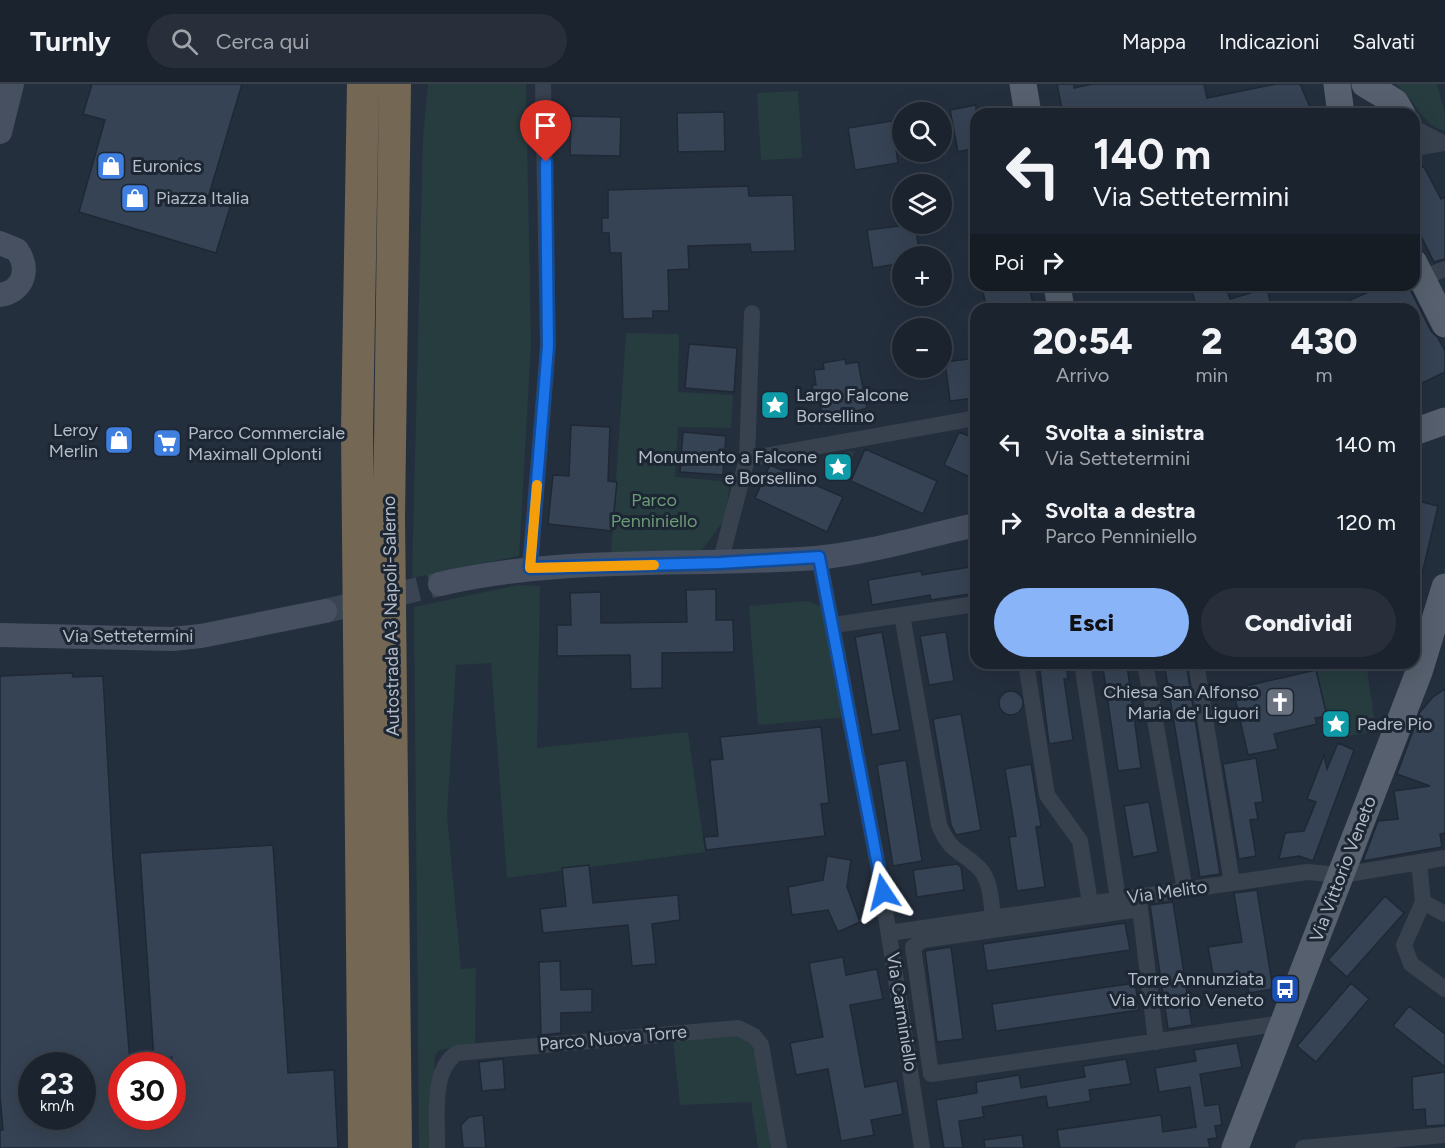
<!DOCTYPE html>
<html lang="it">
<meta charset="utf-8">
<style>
:root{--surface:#1b232e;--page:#282f3a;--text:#f1f3f6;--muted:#a0a4aa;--line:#39404a;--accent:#8ab4f8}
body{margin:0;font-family:Figtree,sans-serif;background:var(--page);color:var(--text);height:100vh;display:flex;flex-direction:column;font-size:22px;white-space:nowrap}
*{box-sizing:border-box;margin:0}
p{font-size:20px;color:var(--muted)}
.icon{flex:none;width:33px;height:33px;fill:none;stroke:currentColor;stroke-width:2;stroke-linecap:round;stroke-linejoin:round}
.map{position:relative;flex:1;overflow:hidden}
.details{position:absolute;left:970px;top:219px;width:450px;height:366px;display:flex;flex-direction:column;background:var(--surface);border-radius:18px;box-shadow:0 6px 24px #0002,0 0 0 2px var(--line)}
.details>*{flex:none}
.banner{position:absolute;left:970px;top:24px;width:450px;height:183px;border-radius:18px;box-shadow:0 6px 24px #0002,0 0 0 2px var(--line);background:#1b232e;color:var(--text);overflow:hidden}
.tools{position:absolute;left:892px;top:18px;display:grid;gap:12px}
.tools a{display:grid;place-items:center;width:60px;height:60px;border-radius:50%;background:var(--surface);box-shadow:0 6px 24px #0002,0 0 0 2px var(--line);font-size:30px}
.speed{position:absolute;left:18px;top:968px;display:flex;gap:12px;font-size:30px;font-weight:700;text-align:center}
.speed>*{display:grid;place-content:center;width:78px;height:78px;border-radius:50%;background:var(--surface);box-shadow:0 6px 24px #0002,0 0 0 2px var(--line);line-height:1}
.speed small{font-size:15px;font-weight:400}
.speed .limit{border:9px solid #d22;background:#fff;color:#111}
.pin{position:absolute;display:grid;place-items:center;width:51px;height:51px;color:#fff;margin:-62px -26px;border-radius:50% 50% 50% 0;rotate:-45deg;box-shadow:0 0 6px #0007}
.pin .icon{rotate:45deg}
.me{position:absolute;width:66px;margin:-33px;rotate:350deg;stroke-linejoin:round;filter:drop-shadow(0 0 4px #0008)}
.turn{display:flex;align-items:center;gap:21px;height:126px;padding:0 24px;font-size:27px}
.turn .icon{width:78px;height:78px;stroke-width:2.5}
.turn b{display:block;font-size:42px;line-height:51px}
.then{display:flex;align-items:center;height:57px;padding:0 24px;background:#0003;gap:12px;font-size:22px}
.eta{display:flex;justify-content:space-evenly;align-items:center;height:102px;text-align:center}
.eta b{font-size:36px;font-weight:800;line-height:42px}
.cta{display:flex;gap:12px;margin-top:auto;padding:12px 24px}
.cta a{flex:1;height:69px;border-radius:36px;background:var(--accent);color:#111;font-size:24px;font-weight:800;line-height:69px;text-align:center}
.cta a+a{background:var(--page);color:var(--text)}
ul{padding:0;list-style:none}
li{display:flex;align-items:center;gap:18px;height:78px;padding:0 24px}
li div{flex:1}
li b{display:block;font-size:22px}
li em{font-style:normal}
header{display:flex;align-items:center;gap:36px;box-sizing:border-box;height:84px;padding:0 30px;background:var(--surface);border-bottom:2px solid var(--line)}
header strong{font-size:28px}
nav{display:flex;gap:33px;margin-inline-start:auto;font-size:21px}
.search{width:420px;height:54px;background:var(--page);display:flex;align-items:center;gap:15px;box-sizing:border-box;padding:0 21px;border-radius:33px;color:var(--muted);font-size:22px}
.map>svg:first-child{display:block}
.green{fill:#263c3f}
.building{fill:#364354;stroke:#1f2835;stroke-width:1.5;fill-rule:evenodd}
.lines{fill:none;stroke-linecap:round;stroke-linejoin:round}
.secondary-tunnel{stroke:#3a4453;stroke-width:24;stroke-dasharray:24 12;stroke-linecap:butt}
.street{stroke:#38414e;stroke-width:16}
.secondary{stroke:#465061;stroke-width:24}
.primary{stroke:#56606e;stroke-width:27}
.highway{stroke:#746855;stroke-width:32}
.route-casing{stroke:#114b97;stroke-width:15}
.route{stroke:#1a73e8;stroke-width:10}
.slow{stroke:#f59e0b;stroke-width:10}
.labels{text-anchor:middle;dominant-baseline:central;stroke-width:6;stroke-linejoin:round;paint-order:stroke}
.poi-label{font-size:18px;fill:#b4bcc9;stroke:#1d2633;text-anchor:start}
.park-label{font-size:18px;fill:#6b9a76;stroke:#1d2633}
.street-label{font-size:18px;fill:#b4bcc9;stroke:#1d2633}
</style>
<header>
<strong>Turnly</strong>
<div class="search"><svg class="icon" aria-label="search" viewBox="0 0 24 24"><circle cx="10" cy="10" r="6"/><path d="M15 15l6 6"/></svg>Cerca qui</div>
<nav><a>Mappa</a><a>Indicazioni</a><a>Salvati</a></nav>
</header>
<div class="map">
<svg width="1445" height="1064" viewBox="0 0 1445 1064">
<rect width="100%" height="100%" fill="#242f3e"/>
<path class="green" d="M428 0H526L531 260 519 472 412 494 423 54Z
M1395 0H1437L1445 30V47C1421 42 1415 13 1395 0Z
M798 7 802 74 761 76 757 9Z
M626 249 679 250 678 308 733 311 731 344 678 343 675 393 730 398 725 435 702 466 611 469Z
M855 367 842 398 829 390 823 372Z
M518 501 540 502 537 664 688 648 705 768 507 794 491 579 456 581 447 731 461 885 476 884 475 960 440 966 435 971 431 1064H419L414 523Z
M807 517 823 523 846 633 758 641 749 522Z
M1312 579H1366L1376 647 1329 655Z
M727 949C742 953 750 955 756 971L771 1064H758L751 1018 680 1021 673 956Z"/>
<path class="building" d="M92 0H242L208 114 231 120 216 169 79 128 105 36 83 30Z
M1057 0H1074V4L1092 0H1204L1207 14 1276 0H1300L1313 30H1063Z
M976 21V64L958 68 950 26Z
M724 28 725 67 678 68 677 29Z
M571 32 621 33 620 72 570 71Z
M892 37 898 79 855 86 848 44Z
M1424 83 1441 115 1445 113V175L1434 178 1414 138V85Z
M748 102 749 112 793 111 795 167 751 168 750 160 688 162 689 185 668 186 669 227H653V234L623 235 621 169H610L609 149H602V134H608V106Z
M915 140 920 172H903V179L873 184 867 146Z
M998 201H1029L1034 225H987L982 204Z
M1190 201H1225L1230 215 1267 204 1272 225H1197Z
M1368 201H1408L1431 247 1438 254 1445 267V288L1414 303V225H1355L1350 216 1371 207Z
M689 260 737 264 734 308 685 304Z
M976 274V314L950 317 945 278Z
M845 275 846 280 858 278 867 324 836 333 835 329 822 331 820 318 816 319 812 301H816L814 286 824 285 823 279Z
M571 341 610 343 608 397 617 398 612 447 548 440 553 391 569 392Z
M683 348 726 352 723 391 680 388Z
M959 348 976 355V396L944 381Z
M865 365 937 397 923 430 851 397Z
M770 381 843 413 827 448 755 414Z
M1414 416 1438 422 1419 503 1414 502Z
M976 482V509L931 516 930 511 872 521 868 496 921 487 922 491Z
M716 505V536H733L734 568 662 569V604L631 605 630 571 557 572V541H571L570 509 601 508V539L687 538 686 506Z
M882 548 900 646 872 651 855 553Z
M946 548 954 597 929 601 920 552Z
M1039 579H1066L1068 595H1064L1073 656 1049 660Z
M1164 579H1186L1220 790 1200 793Z
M1127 581 1141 684 1118 687 1103 584Z
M1316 586 1327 632 1315 634 1317 640 1274 650 1278 665 1248 671 1233 605Z
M72 589 73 593 103 592 113 774 130 977 122 978V1032H172L174 1012 172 973 154 975 140 769 273 761 288 989 334 986 338 1064H0V1046H3L0 1012V592ZM32 981H82V1032H32Z
M1445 605V749L1440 750 1442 763 1363 777 1378 737 1398 735 1394 707 1430 702 1397 690 1420 628 1433 613Z
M999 619a12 12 0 1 1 24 0a12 12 0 1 1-24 0Z
M961 630 981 746 956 751 951 741 933 635Z
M821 643 829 719 821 720 825 752 706 766 704 753 718 752 710 676 723 675 720 653Z
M1338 659 1354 666 1313 777 1299 772 1279 775 1285 749 1304 747 1316 718 1307 715 1324 671 1327 685Z
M1256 674 1263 718 1255 719 1258 735 1250 736 1256 772 1239 775 1223 680Z
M906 676 922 777 893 782 877 681Z
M1031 680 1041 742 1036 743 1045 803 1017 807 1009 753 1016 752 1005 685Z
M1149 718 1158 768 1133 773 1124 722Z
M827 772 851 776 847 803 860 838 838 848 828 826 792 831 788 803 823 796Z
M957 780 961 783 964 806 917 813 913 786Z
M589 781 593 819 678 811 680 836 652 840 656 880 632 882 628 841 543 849 540 825 566 822 562 784Z
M1257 806 1273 905 1249 909 1246 890 1214 895 1208 863 1242 858 1234 809Z
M1385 812 1404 829 1347 893 1328 876Z
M1173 818 1192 941 1168 945 1150 821Z
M1125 839 1130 866 987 887 983 860Z
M951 863 963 955 937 958 925 867Z
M843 873 846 891 877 885 883 915 850 921 865 1003 897 997 903 1030 871 1036 874 1051 841 1057 828 985 796 991 790 959 823 953 809 879Z
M560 877 561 906 592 905V928L561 929V949L541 951 539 878Z
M1135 899 1139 926 996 947 992 920Z
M1351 899 1369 915 1316 978 1297 962Z
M1409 922 1445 950V983L1393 942Z
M1237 959 1242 983 1200 990 1205 1022 1219 1020 1222 1041 1215 1042 1217 1054 1208 1055 1210 1064H1060L1057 1046 1161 1031 1163 1048 1196 1043 1190 1003 1159 1008 1155 984 1196 977 1194 966Z
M503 975 505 1005 482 1007 479 978Z
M1126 975 1131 1000 1089 1006 1091 1017 1048 1024 1046 1012 982 1023 984 1033 959 1037 963 1064H944L936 1016 977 1009 976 998 1019 991 1021 1004 1085 993 1083 982Z
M1445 988V1041L1426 1042 1425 1025 1413 1026 1412 993Z
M483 1031 486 1064H463L461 1041 469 1033Z
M1022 1051 1024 1064H985L984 1056Z"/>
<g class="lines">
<path class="secondary-tunnel" d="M325 527 440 500"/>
<path class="street" d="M1414 44 1443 59
M1414 64 1445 59
M1422 194 1445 185
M747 375 976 334
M819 473 879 787 922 1064
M720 479 747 375 752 229
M530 484 548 262 543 0
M902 531 939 741C951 770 960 765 979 784 991 796 991 818 993 833
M834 541 976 520
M1026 579 1047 711 1080 757 1090 819
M1082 579 1118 815
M1145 579 1185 806
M1196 579 1232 799
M1419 778 1423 818 1404 861 1411 880 1445 905
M1139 816 1156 958
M1423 818 1445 830
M1140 825 923 856 913 863 931 990 1283 939
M889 849 1307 788 1342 791 1445 774
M437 1064C438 1034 430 987 457 969L738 944 754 952 761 961 779 1064
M1303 1064 1445 1051"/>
<path class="secondary" d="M0 48 12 0
M0 159 17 166C30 185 24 207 0 211
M440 500C563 471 691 483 816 474 870 469 924 452 976 441
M0 551 172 555 201 552 325 527"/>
<path class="primary" d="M1023 0 1028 30
M1337 0 1341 30
M1365 0 1395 18 1402 30
M1414 179 1445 240
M1057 201 1061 225
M1414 348 1445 337
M1235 1064 1419 588 1445 503"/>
<path class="highway" d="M363 0 357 346 364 1064
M395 0 389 433 396 1064"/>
</g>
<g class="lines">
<g class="route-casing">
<path id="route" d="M546 78 548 262 530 484 720 479 819 473 883 808"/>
</g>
<use href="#route" class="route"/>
<path class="slow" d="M537 401 530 484 654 481"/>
</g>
<defs>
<g id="shop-square" transform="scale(1.5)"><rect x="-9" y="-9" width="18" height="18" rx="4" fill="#3f7fe0" stroke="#1d2633"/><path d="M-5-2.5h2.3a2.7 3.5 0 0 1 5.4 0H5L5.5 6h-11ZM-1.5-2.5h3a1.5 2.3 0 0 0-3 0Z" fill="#fff"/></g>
<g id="sight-square" transform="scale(1.5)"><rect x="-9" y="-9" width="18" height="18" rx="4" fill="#0f9aa8" stroke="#1d2633"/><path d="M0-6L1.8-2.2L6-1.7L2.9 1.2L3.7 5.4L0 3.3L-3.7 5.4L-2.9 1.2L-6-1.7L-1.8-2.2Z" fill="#fff"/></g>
<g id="supermarket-square" transform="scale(1.5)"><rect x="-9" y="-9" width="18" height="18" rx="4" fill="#3f7fe0" stroke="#1d2633"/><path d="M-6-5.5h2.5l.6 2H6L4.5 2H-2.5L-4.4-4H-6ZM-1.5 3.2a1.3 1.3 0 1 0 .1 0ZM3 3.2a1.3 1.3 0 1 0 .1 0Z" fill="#fff"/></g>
<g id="church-square" transform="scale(1.5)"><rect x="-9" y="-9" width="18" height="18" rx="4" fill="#6b7280" stroke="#1d2633"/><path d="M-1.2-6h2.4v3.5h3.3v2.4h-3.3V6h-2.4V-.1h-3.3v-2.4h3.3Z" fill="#fff"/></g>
<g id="bus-square" transform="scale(1.5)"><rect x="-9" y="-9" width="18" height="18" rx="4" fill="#1a4fb4" stroke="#1d2633"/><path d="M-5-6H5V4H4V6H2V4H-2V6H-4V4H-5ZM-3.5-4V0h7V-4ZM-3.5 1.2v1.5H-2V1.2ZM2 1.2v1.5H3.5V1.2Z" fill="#fff"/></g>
</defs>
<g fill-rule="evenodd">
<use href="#shop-square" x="111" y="82"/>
<use href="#shop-square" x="135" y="114"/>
<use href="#sight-square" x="775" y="321"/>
<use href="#shop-square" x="119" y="356"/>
<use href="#supermarket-square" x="167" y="359"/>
<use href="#sight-square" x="838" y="383"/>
<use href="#church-square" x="1280" y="618"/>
<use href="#sight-square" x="1336" y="640"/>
<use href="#bus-square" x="1285" y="905"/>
</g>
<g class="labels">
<g class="poi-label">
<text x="132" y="82">Euronics</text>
<text x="156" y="114">Piazza Italia</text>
<text x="796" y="311">Largo Falcone<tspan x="796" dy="21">Borsellino</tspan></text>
<text x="98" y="346" text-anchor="end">Leroy<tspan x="98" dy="21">Merlin</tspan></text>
<text x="188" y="349">Parco Commerciale<tspan x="188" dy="21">Maximall Oplonti</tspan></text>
<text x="817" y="373" text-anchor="end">Monumento a Falcone<tspan x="817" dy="21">e Borsellino</tspan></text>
<text x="1259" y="608" text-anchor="end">Chiesa San Alfonso<tspan x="1259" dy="21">Maria de' Liguori</tspan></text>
<text x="1357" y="640">Padre Pio</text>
<text x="1264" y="895" text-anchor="end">Torre Annunziata<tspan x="1264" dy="21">Via Vittorio Veneto</tspan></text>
</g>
<g class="park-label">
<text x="654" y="416">Parco<tspan x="654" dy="21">Penniniello</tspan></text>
</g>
<g class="street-label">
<text transform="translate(391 532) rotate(-91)">Autostrada A3 Napoli-Salerno</text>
<text x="128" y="552">Via Settetermini</text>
<text transform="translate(1343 785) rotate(-69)">Via Vittorio Veneto</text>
<text transform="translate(1167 808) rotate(-8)">Via Melito</text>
<text transform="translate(902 928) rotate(81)">Via Carminiello</text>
<text transform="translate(613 954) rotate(-5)">Parco Nuova Torre</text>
</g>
</g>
</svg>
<div class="tools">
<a><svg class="icon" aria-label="search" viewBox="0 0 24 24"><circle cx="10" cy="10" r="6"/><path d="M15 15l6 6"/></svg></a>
<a><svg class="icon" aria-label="layers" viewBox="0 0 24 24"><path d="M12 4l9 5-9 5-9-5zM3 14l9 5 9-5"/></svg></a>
<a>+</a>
<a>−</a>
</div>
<div class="speed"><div>23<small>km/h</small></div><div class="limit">30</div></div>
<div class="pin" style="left:546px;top:78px;background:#d93025"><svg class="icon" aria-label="arrive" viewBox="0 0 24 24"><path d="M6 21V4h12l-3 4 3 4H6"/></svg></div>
<svg class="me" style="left:883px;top:808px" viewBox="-20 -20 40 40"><path d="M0-17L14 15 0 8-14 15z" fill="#1a73e8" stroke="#fff" stroke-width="4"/></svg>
<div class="banner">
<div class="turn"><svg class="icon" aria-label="left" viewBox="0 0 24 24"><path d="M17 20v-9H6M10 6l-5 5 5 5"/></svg><div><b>140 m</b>Via Settetermini</div></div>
<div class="then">Poi<svg class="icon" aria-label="right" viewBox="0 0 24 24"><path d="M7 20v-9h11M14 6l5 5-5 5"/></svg></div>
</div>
<section class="details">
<div class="eta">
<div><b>20:54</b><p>Arrivo</p></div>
<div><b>2</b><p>min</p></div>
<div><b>430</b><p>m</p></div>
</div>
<ul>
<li><svg class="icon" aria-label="left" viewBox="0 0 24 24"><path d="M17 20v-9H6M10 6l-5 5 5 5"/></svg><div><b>Svolta a sinistra</b><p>Via Settetermini</p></div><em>140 m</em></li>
<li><svg class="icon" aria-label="right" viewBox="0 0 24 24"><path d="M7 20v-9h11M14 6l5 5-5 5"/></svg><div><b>Svolta a destra</b><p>Parco Penniniello</p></div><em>120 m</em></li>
</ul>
<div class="cta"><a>Esci</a><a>Condividi</a></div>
</section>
</div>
